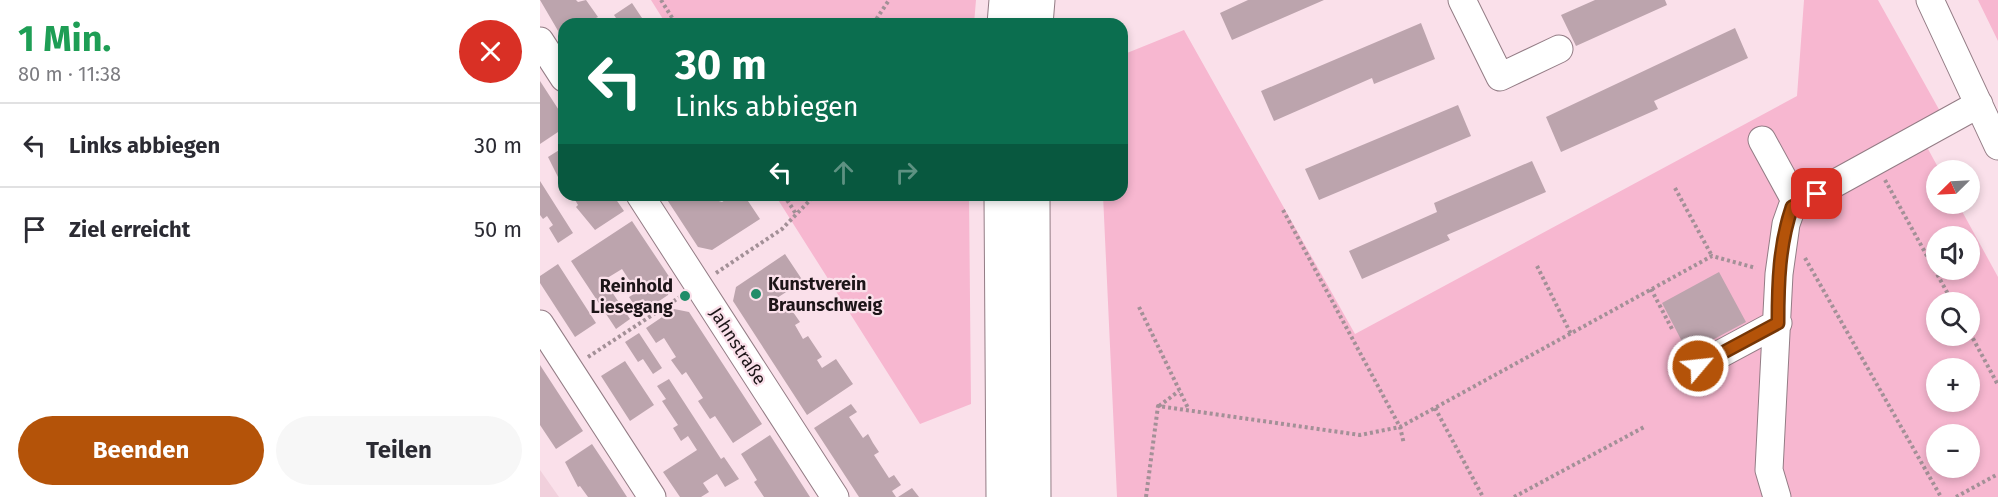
<!DOCTYPE html>
<html lang="de">
<meta charset="utf-8">
<style>
:root{--surface:#fff;--page:#f7f7f7;--text:#2b2b33;--muted:#7c7c81;--line:#e1e1e2;--accent:#b45309}
body{margin:0;font-family:"Fira Sans",sans-serif;background:var(--page);color:var(--text);height:100vh;display:flex;flex-direction:column;font-size:22px;white-space:nowrap}
*{box-sizing:border-box;margin:0}
p{font-size:20px;color:var(--muted)}
.icon{flex:none;width:33px;height:33px;fill:none;stroke:currentColor;stroke-width:2;stroke-linecap:round;stroke-linejoin:round}
.map{position:relative;flex:1;overflow:hidden}
.sheet{display:flex;flex-direction:column;background:var(--surface);width:540px}
.sheet>*{flex:none}
.guide{position:absolute;left:18px;top:18px;width:570px;height:183px;border-radius:18px;box-shadow:0 3px 9px #0003;background:#0b6e4f;color:#fff;overflow:hidden}
.needle{width:39px;rotate:246deg}
.fabs{position:absolute;left:1386px;top:160px;display:grid;gap:12px}
.fabs a{display:grid;place-items:center;width:54px;height:54px;border-radius:50%;background:var(--surface);box-shadow:0 3px 9px #0003;font-size:30px}
.pin{position:absolute;display:grid;place-items:center;width:51px;height:51px;color:#fff;margin:-26px;border-radius:12px;box-shadow:0 3px 9px #0006}
.me{position:absolute;width:66px;margin:-33px;rotate:62deg;stroke-linejoin:round;filter:drop-shadow(0 0 4px #0008)}
.turn{display:flex;align-items:center;gap:21px;height:126px;padding:0 18px;font-size:27px}
.turn .icon{width:78px;height:78px;stroke-width:2.5}
.turn b{display:block;font-size:42px;line-height:51px}
.lanes{display:flex;align-items:center;height:57px;padding:0 18px;background:#0003;justify-content:center;gap:30px;direction:ltr}
.lanes .off{opacity:.35}
.round{display:grid;place-items:center;flex:none;width:63px;height:63px;border-radius:32px;background:var(--page)}
.head{display:flex;align-items:center;justify-content:space-between;height:102px;padding:0 18px}
h1{font-size:36px;font-weight:700;line-height:45px;color:#1e9e55}
.action{display:flex;gap:12px;margin-top:auto;padding:12px 18px}
.action a{flex:1;height:69px;border-radius:36px;background:var(--accent);color:#fff;font-size:24px;font-weight:700;line-height:69px;text-align:center}
.action a+a{background:var(--page);color:var(--text)}
ul{padding:0;list-style:none}
li{display:flex;align-items:center;gap:18px;height:84px;padding:0 18px;border-top:2px solid var(--line)}
li div{flex:1}
li b{display:block;font-size:22px}
li em{font-style:normal}
main{display:flex;flex:1;min-height:0}
.map>svg:first-child{display:block}
.built{fill:#f1d0dc}
.green{fill:#f7b7d0;fill-rule:evenodd}
.building{fill:#bca4ad}
.lines{fill:none;stroke-linecap:round;stroke-linejoin:round}
.minor-casing{stroke:#937c85;stroke-width:29}
.highway-casing{stroke:#937c85;stroke-width:35}
.path{stroke:#a39097;stroke-width:4;stroke-dasharray:3 3;stroke-linecap:butt}
.minor{stroke:#fff;stroke-width:27}
.highway{stroke:#fff;stroke-width:33}
.route-casing{stroke:#753606;stroke-width:15}
.route{stroke:#b45309;stroke-width:10}
.poi-dot{fill:#218c69;stroke:#fae0ea;stroke-width:2}
.labels{text-anchor:middle;dominant-baseline:central;stroke-width:4.5;stroke-linejoin:round;paint-order:stroke}
.poi-label{font-size:18px;font-weight:bold;fill:#1d1518;stroke:#fae0ea;text-anchor:start}
.street-label{font-size:18px;fill:#1d1518;stroke:#fae0ea}
</style>
<main>
<section class="sheet">
<div class="head"><div><h1>1 Min.</h1><p>80 m · 11:38</p></div><a class="round" style="background:#d93025;color:#fff"><svg class="icon" aria-label="close" viewBox="0 0 24 24"><path d="M6 6l12 12M18 6L6 18"/></svg></a></div>
<ul>
<li><svg class="icon" aria-label="left" viewBox="0 0 24 24"><path d="M17 20v-9H6M10 6l-5 5 5 5"/></svg><div><b>Links abbiegen</b></div><em>30 m</em></li>
<li><svg class="icon" aria-label="arrive" viewBox="0 0 24 24"><path d="M6 21V4h12l-3 4 3 4H6"/></svg><div><b>Ziel erreicht</b></div><em>50 m</em></li>
</ul>
<div class="action"><a>Beenden</a><a>Teilen</a></div>
</section>
<div class="map">
<svg width="1458" height="497" viewBox="0 0 1458 497">
<rect width="100%" height="100%" fill="#fae0ea"/>
<path class="built" d="M0 470 19 497H0Z"/>
<path class="green" d="M111 0H436L434 24H126Z
M1264 0H1338L1406 122 1382 138 1400 171H1396V204H1418L1458 277V497H577L563 195H582V55L644 30 815 334 1257 96ZM1396 237H1430V270H1396ZM1396 303H1430V336H1396ZM1396 369H1430V402H1396ZM1396 435H1430V468H1396Z
M1438 0H1458V41Z
M235 195H429L431 404 380 424Z"/>
<path class="building" d="M0 0H36L38 2 46 0 58 17 50 21 52 24H24V41Z
M708 0H784L692 40 680 13Z
M1055 0H1125L1127 5 1036 46 1021 15Z
M92 3 106 24H80L74 15Z
M881 23 895 59 834 84 832 78 734 121 721 91Z
M1195 28 1208 58 1114 101 1118 109 1021 152 1006 117Z
M0 81 24 118V128L0 144Z
M918 105 931 136 779 200 765 169Z
M24 147V184L22 185 8 157Z
M992 161 1006 192 907 235 910 240 822 279 809 251 897 212 894 203Z
M0 181 33 233 18 243 9 228 13 225 7 216 3 219 0 215Z
M32 195H73L84 211 55 230 36 207 38 205Z
M124 195H167L169 198 182 202 193 195H204L220 219 172 250 158 247Z
M92 221 132 281 128 295 100 314 89 297 97 292 82 269 64 280 90 319 76 329 31 261Z
M245 254 263 281 237 298 241 305 246 302 260 322 255 325 263 339 268 336 282 357 277 360 282 368 296 359 313 384 267 415 193 301 196 287Z
M18 264 56 323 35 337 0 283V276Z
M1179 272 1206 322 1148 353 1122 303Z
M134 309 149 312 222 424 193 443 175 416 170 419 158 401 163 398 146 372 142 375 136 367 131 360 136 357 124 338 116 343 106 328Z
M99 333 122 368 113 374 103 359 98 362 85 342Z
M85 361 114 405 90 421 61 376Z
M0 365 43 431 16 449 0 425Z
M129 379 181 459 184 457 199 479 185 487 177 474 163 483 169 492 161 497H140L123 472 157 450 148 436 141 441 133 428 138 425 122 401 126 399 117 386Z
M311 404 317 412 309 417 323 438 328 434 333 443 339 452 334 455 349 478 354 475 361 485 352 491 356 497H319L274 428Z
M230 435 252 469 270 497H224L214 482 217 480 201 454Z
M52 444 76 480 87 497H48L40 486 38 487 25 462Z
M372 488 379 497H358Z"/>
<g class="lines">
<g class="minor-casing">
<path id="minor" d="M922 0 960 77 1019 49
M1390 0 1458 146
M0 41 24 78
M1222 140 1257 204
M100 195 295 497
M0 324 112 497
M1158 366 1238 323
M1237 497 1229 470 1239 274 1246 224 1252 207 1439 104"/>
</g>
<g class="highway-casing">
<path id="highway" d="M464 24 466 0
M496 24 498 0
M461 195 463 497
M493 195 494 497"/>
</g>
<path class="path" d="M121 0 136 24
M333 24 349 0
M1345 180 1413 303
M1135 188 1172 256
M244 195 256 214
M743 210 860 427 864 444
M1265 258 1401 497
M997 266 1031 334
M176 273 242 229 275 195
M1111 289 1132 329
M599 307 648 408
M1430 333 1458 385
M48 357 140 297
M619 406 639 391
M895 408 943 497
M606 497 618 406 820 435 860 427 1172 256 1216 268
M974 497 1106 426
M1416 497 1458 474"/>
<use href="#minor" class="minor"/>
<use href="#highway" class="highway"/>
</g>
<g class="lines">
<g class="route-casing">
<path id="route" d="M1158 366 1238 323C1238 284 1239 245 1252 207L1277 194"/>
</g>
<use href="#route" class="route"/>
</g>
<g class="poi-dot">
<circle cx="216" cy="294" r="6"/>
<circle cx="145" cy="296" r="6"/>
</g>
<g class="labels">
<g class="poi-label">
<text x="228" y="284">Kunstverein<tspan x="228" dy="21">Braunschweig</tspan></text>
<text x="133" y="286" text-anchor="end">Reinhold<tspan x="133" dy="21">Liesegang</tspan></text>
</g>
<g class="street-label">
<text transform="translate(198 346) rotate(57)">Jahnstraße</text>
</g>
</g>
</svg>
<div class="fabs">
<a><svg class="needle" viewBox="-14 -14 28 28"><path d="M0-13l5 13h-10z" fill="#e53935"/><path d="M0 13l5-13h-10z" fill="#7c7c81"/></svg></a>
<a><svg class="icon" aria-label="sound" viewBox="0 0 24 24"><path d="M4 9h4l5-4v14l-5-4H4zM17 9q2 3 0 6"/></svg></a>
<a><svg class="icon" aria-label="search" viewBox="0 0 24 24"><circle cx="10" cy="10" r="6"/><path d="M15 15l6 6"/></svg></a>
<a>+</a>
<a>−</a>
</div>
<div class="pin" style="left:1277px;top:194px;background:#d93025"><svg class="icon" aria-label="arrive" viewBox="0 0 24 24"><path d="M6 21V4h12l-3 4 3 4H6"/></svg></div>
<svg class="me" style="left:1158px;top:366px" viewBox="-20 -20 40 40"><circle r="17" fill="#b45309" stroke="#fff" stroke-width="3"/><path d="M0-11L8 9 0 5-8 9z" fill="#fff"/></svg>
<div class="guide">
<div class="turn"><svg class="icon" aria-label="left" viewBox="0 0 24 24"><path d="M17 20v-9H6M10 6l-5 5 5 5"/></svg><div><b>30 m</b>Links abbiegen</div></div>
<div class="lanes"><svg class="icon" aria-label="left" viewBox="0 0 24 24"><path d="M17 20v-9H6M10 6l-5 5 5 5"/></svg><svg class="icon off" aria-label="ahead" viewBox="0 0 24 24"><path d="M12 20V5M6 11l6-6 6 6"/></svg><svg class="icon off" aria-label="right" viewBox="0 0 24 24"><path d="M7 20v-9h11M14 6l5 5-5 5"/></svg></div>
</div>
</div>
</main>
